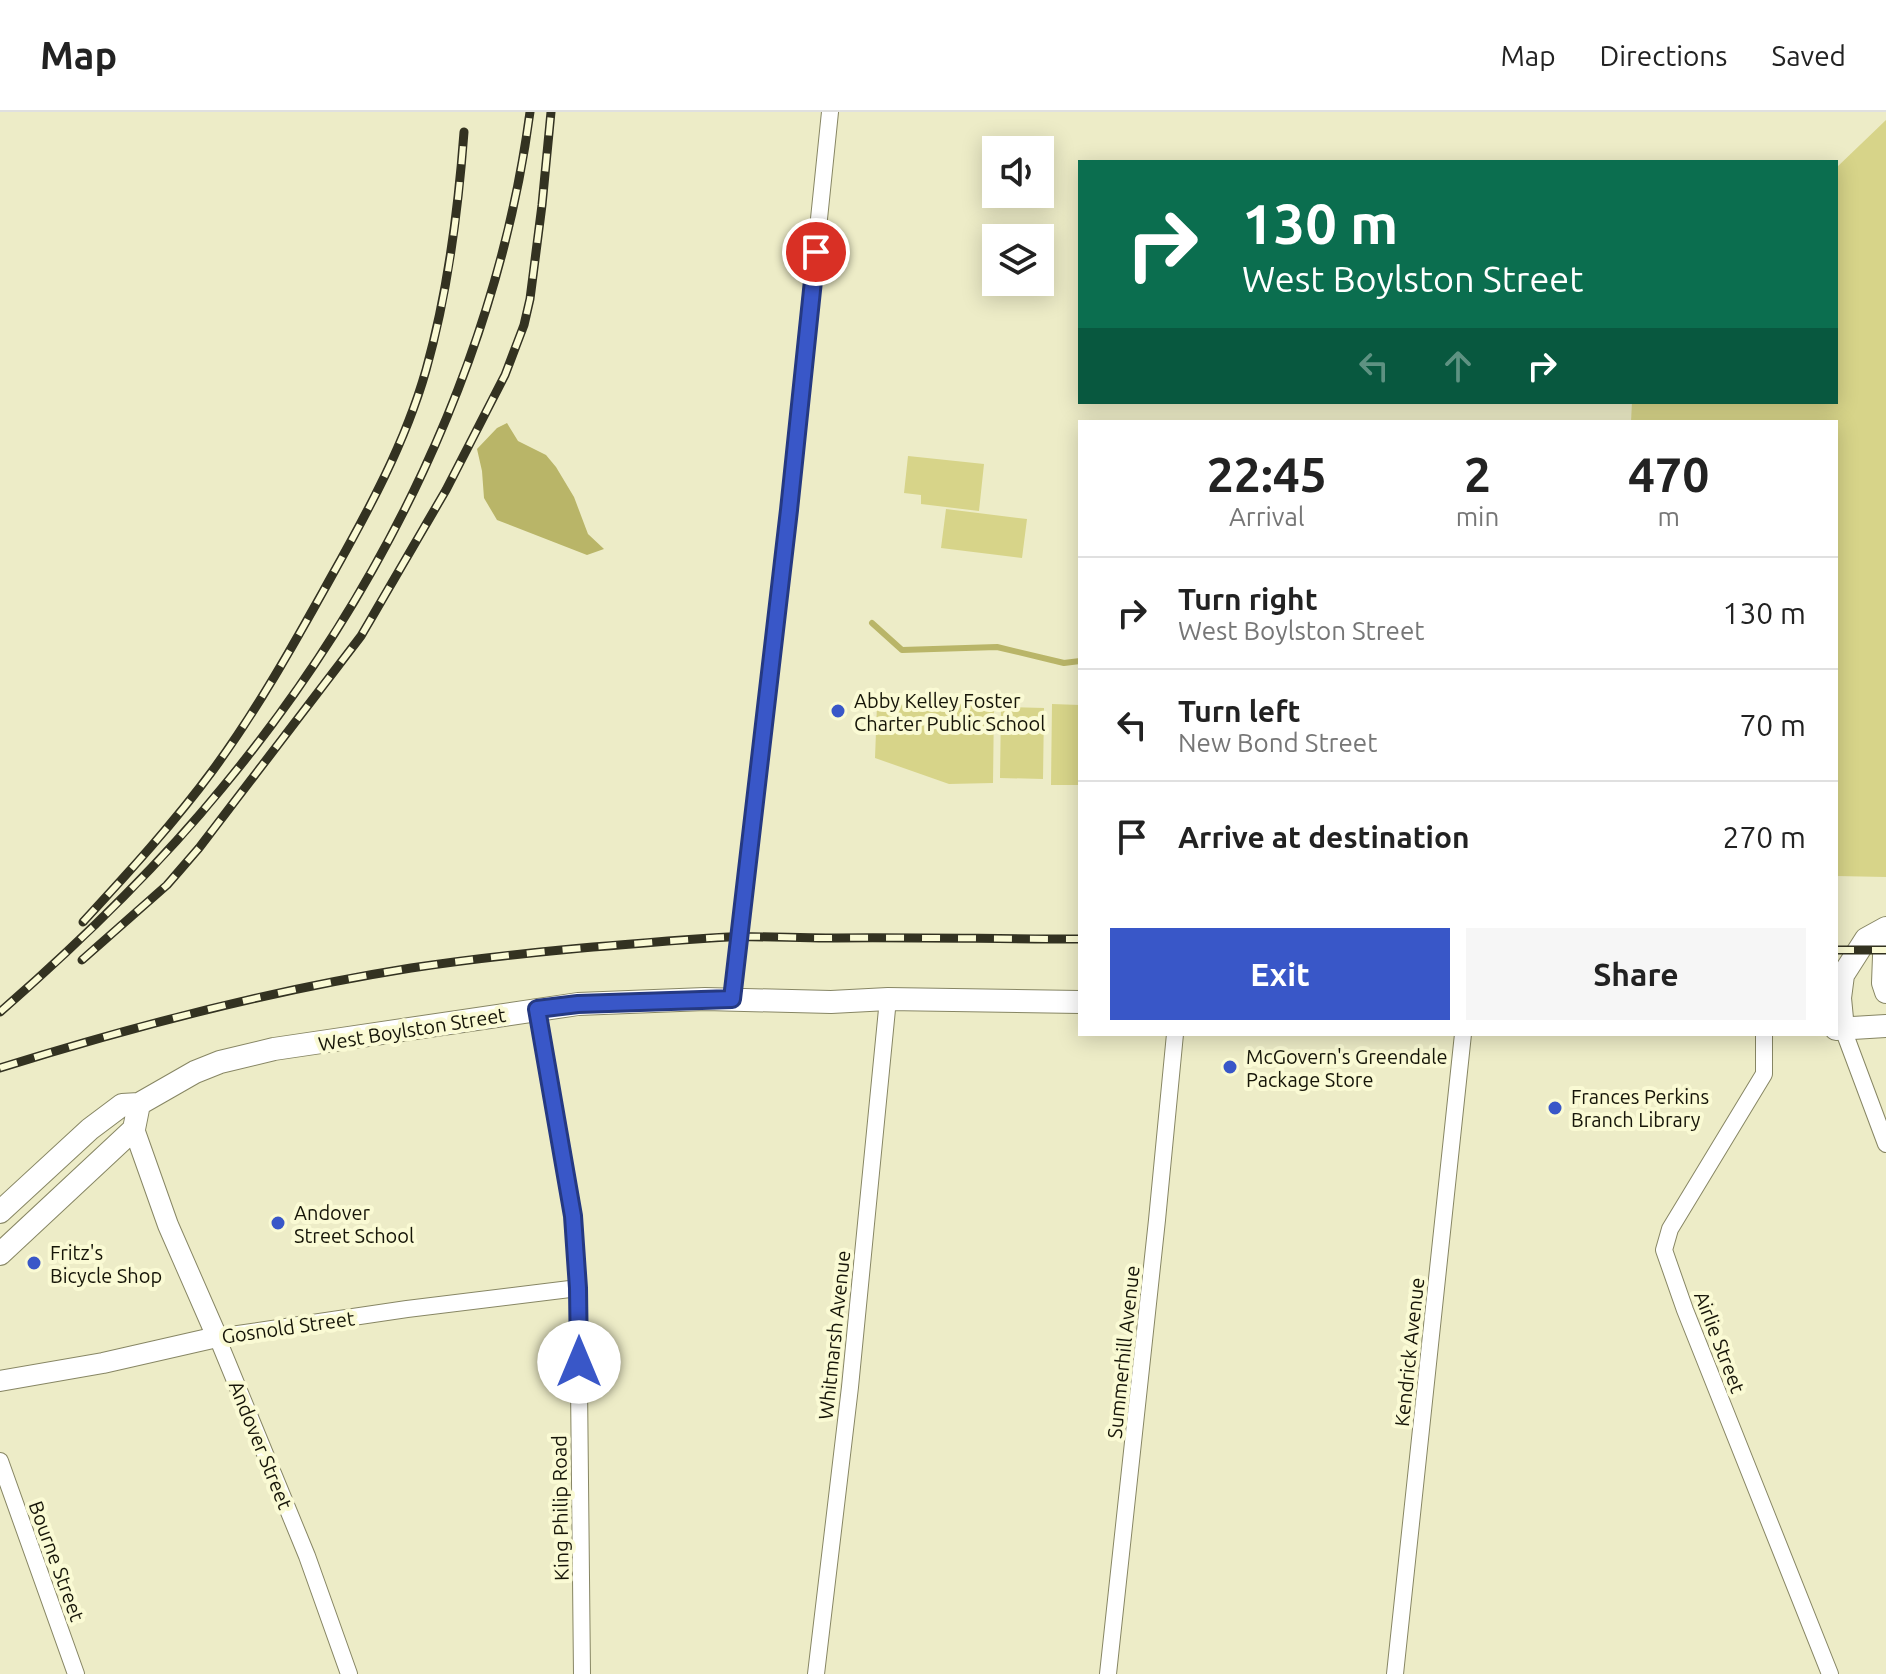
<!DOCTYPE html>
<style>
:root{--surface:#fff;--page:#f6f6f6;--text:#222;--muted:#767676;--line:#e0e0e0;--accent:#3957c8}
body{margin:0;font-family:Ubuntu,sans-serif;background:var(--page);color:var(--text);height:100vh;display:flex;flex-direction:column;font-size:30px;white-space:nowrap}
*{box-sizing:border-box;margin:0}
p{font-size:26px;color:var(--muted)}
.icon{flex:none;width:44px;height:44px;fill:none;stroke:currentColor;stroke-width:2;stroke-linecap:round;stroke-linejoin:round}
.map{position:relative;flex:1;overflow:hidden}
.panel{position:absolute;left:1078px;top:308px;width:760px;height:616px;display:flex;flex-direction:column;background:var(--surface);border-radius:0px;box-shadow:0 4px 20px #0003}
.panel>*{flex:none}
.top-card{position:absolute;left:1078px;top:48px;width:760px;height:244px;border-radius:0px;box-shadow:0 4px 20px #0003;background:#0b6e4f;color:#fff;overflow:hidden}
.controls{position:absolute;left:982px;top:24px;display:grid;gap:16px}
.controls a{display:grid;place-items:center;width:72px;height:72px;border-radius:0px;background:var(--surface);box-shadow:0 4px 20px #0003;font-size:40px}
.pin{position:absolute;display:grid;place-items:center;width:68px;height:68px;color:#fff;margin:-34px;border:4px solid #fff;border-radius:50%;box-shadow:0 2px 8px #0007}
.me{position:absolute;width:88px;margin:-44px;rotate:0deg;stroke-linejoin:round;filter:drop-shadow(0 0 6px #0008)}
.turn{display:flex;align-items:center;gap:28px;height:168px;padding:0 32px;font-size:36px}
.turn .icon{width:104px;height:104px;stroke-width:2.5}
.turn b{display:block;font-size:56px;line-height:68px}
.lanes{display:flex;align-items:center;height:76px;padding:0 32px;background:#0003;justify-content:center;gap:40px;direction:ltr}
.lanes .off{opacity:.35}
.eta{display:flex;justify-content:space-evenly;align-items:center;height:136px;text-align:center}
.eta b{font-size:48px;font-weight:700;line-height:56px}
.primary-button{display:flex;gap:16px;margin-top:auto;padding:16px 32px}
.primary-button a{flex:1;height:92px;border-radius:0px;background:var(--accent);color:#fff;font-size:32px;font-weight:700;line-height:92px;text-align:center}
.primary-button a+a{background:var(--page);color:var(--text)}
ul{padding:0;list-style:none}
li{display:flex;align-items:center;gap:24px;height:112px;padding:0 32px;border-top:2px solid var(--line)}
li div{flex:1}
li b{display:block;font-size:30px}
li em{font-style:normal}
header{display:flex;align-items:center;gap:48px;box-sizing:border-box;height:112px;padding:0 40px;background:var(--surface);border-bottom:2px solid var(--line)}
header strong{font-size:38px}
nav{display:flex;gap:44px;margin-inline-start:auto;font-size:28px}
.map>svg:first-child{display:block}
.green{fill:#d7d489}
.water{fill:#b9b568}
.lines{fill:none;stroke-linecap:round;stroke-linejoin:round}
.stream{stroke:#b9b568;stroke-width:6}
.minor-casing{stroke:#878664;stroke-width:18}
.tertiary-casing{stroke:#878664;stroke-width:22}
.secondary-casing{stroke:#878664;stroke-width:24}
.minor{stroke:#fff;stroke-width:16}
.tertiary{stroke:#fff;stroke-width:20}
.secondary{stroke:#fff;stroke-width:22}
.rail-casing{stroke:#333221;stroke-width:9}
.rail{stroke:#fafad4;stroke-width:6;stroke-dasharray:18;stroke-linecap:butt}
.route-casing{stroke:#253982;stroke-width:20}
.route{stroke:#3957c8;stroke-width:14}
.poi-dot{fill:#3957c8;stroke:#fafad4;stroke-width:3}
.labels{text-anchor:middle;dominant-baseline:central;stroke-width:8;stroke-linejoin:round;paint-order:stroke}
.poi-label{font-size:20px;fill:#161508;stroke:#fafad4;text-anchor:start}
.street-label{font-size:20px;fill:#161508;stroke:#fafad4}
</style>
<header>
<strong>Map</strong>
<nav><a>Map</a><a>Directions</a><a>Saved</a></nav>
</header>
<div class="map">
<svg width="1886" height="1562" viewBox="0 0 1886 1562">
<rect width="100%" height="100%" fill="#edecc7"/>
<path class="green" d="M1886 8V765L1836 764V310H1631L1632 290H1836V56Z
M908 344 984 352 979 399 921 392V383L904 381Z
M946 397 1027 407 1022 446 941 436Z
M994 591 993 671 949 672 875 646 877 593Z
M1052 592 1080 593V673H1051Z
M1001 595 1044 596 1043 667 1000 666Z"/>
<path class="water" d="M507 311 518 329 546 343 556 355 574 385 588 422 604 437 587 443 497 408 484 386 482 359 477 337 497 316Z"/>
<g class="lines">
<path class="stream" d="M872 511 902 538 997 535 1064 551 1080 549"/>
<g class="minor-casing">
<path id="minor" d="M732 887 789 398 830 0
M537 897 573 1104 578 1176 582 1562
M1843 917 1886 1032
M1764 922V962L1670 1117 1664 1138 1685 1198 1830 1562
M0 1349 76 1562
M349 1562 307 1444 217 1225 407 1197 578 1176
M816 1562 850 1275 888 887
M1108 1562 1157 1108 1175 922
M1395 1562 1463 922"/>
</g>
<g class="tertiary-casing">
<path id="tertiary" d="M0 1269 103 1251 217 1225 168 1113 134 1017"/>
</g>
<g class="secondary-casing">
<path id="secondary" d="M1885 818 1883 871 1886 880
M1836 917 1886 914
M1843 917 1840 886 1843 863 1866 827 1886 816
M0 1100 90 1017 122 993 139 992 195 960 220 950 274 937 578 892 705 887 831 890 888 887 1080 890
M0 1142 134 1017 139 992"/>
</g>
<use href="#minor" class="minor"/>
<use href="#tertiary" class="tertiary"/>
<use href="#secondary" class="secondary"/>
<g class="rail-casing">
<path id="rail" d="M83 810C128 761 174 711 213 658 257 598 294 532 330 467 367 401 405 332 426 258 448 180 458 101 464 20
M1836 838H1886
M82 848 167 773 199 736 361 524 446 378 505 263 524 213 530 187 542 93 551 0
M0 900C79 831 155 758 222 676 381 484 497 248 530 0
M0 956C134 914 272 878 411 856 511 841 611 833 711 826 749 823 788 826 826 826 911 825 995 827 1080 827"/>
</g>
<use href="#rail" class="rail"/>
</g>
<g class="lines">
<g class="route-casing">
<path id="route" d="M579 1250 578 1176 573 1104 537 897 578 892 732 887 789 398 816 140"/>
</g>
<use href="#route" class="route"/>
</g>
<g class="poi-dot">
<circle cx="838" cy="599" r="8"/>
<circle cx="1230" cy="955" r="8"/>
<circle cx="1555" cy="996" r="8"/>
<circle cx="278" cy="1111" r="8"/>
<circle cx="34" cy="1151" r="8"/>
</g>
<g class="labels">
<g class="poi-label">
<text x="854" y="588">Abby Kelley Foster<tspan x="854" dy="23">Charter Public School</tspan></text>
<text x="1246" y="944">McGovern's Greendale<tspan x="1246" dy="23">Package Store</tspan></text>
<text x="1571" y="984">Frances Perkins<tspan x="1571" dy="23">Branch Library</tspan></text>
<text x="294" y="1100">Andover<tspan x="294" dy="23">Street School</tspan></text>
<text x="50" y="1140">Fritz's<tspan x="50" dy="23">Bicycle Shop</tspan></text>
</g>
<g class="street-label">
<text transform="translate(412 917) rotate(-9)">West Boylston Street</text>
<text transform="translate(288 1215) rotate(-8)">Gosnold Street</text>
<text transform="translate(834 1223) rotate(-84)">Whitmarsh Avenue</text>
<text transform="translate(1720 1230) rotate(69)">Airlie Street</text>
<text transform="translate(1123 1240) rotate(-84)">Summerhill Avenue</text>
<text transform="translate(1409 1240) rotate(-84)">Kendrick Avenue</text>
<text transform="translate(261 1333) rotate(68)">Andover Street</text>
<text transform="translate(560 1396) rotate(-91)">King Philip Road</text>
<text transform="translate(57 1449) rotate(70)">Bourne Street</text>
</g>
</g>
</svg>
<div class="controls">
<a><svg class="icon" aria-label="sound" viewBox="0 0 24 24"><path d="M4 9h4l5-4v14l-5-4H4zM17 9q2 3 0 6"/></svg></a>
<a><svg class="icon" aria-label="layers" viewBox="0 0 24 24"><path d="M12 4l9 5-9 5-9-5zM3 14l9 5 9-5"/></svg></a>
</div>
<div class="pin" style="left:816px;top:140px;background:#d93025"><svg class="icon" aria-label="arrive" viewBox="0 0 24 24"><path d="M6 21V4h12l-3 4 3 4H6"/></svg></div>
<svg class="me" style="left:579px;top:1250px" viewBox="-20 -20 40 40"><circle r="19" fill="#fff"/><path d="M0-13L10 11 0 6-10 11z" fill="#3957c8"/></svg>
<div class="top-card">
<div class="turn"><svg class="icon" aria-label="right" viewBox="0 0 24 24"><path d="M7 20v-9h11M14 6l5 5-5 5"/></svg><div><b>130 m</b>West Boylston Street</div></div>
<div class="lanes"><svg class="icon off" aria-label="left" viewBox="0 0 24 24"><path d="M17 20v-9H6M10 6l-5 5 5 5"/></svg><svg class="icon off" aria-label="ahead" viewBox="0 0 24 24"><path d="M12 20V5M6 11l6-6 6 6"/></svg><svg class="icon" aria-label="right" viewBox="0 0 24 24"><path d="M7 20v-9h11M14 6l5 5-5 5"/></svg></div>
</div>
<section class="panel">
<div class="eta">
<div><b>22:45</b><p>Arrival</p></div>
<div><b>2</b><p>min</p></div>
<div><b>470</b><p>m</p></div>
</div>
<ul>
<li><svg class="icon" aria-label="right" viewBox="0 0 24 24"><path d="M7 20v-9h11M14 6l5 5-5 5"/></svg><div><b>Turn right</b><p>West Boylston Street</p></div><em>130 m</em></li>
<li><svg class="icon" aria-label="left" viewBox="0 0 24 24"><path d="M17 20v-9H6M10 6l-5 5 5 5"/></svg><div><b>Turn left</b><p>New Bond Street</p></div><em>70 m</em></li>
<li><svg class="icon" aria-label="arrive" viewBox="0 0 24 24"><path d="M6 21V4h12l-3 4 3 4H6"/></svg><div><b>Arrive at destination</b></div><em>270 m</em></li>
</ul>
<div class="primary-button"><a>Exit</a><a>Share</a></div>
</section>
</div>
